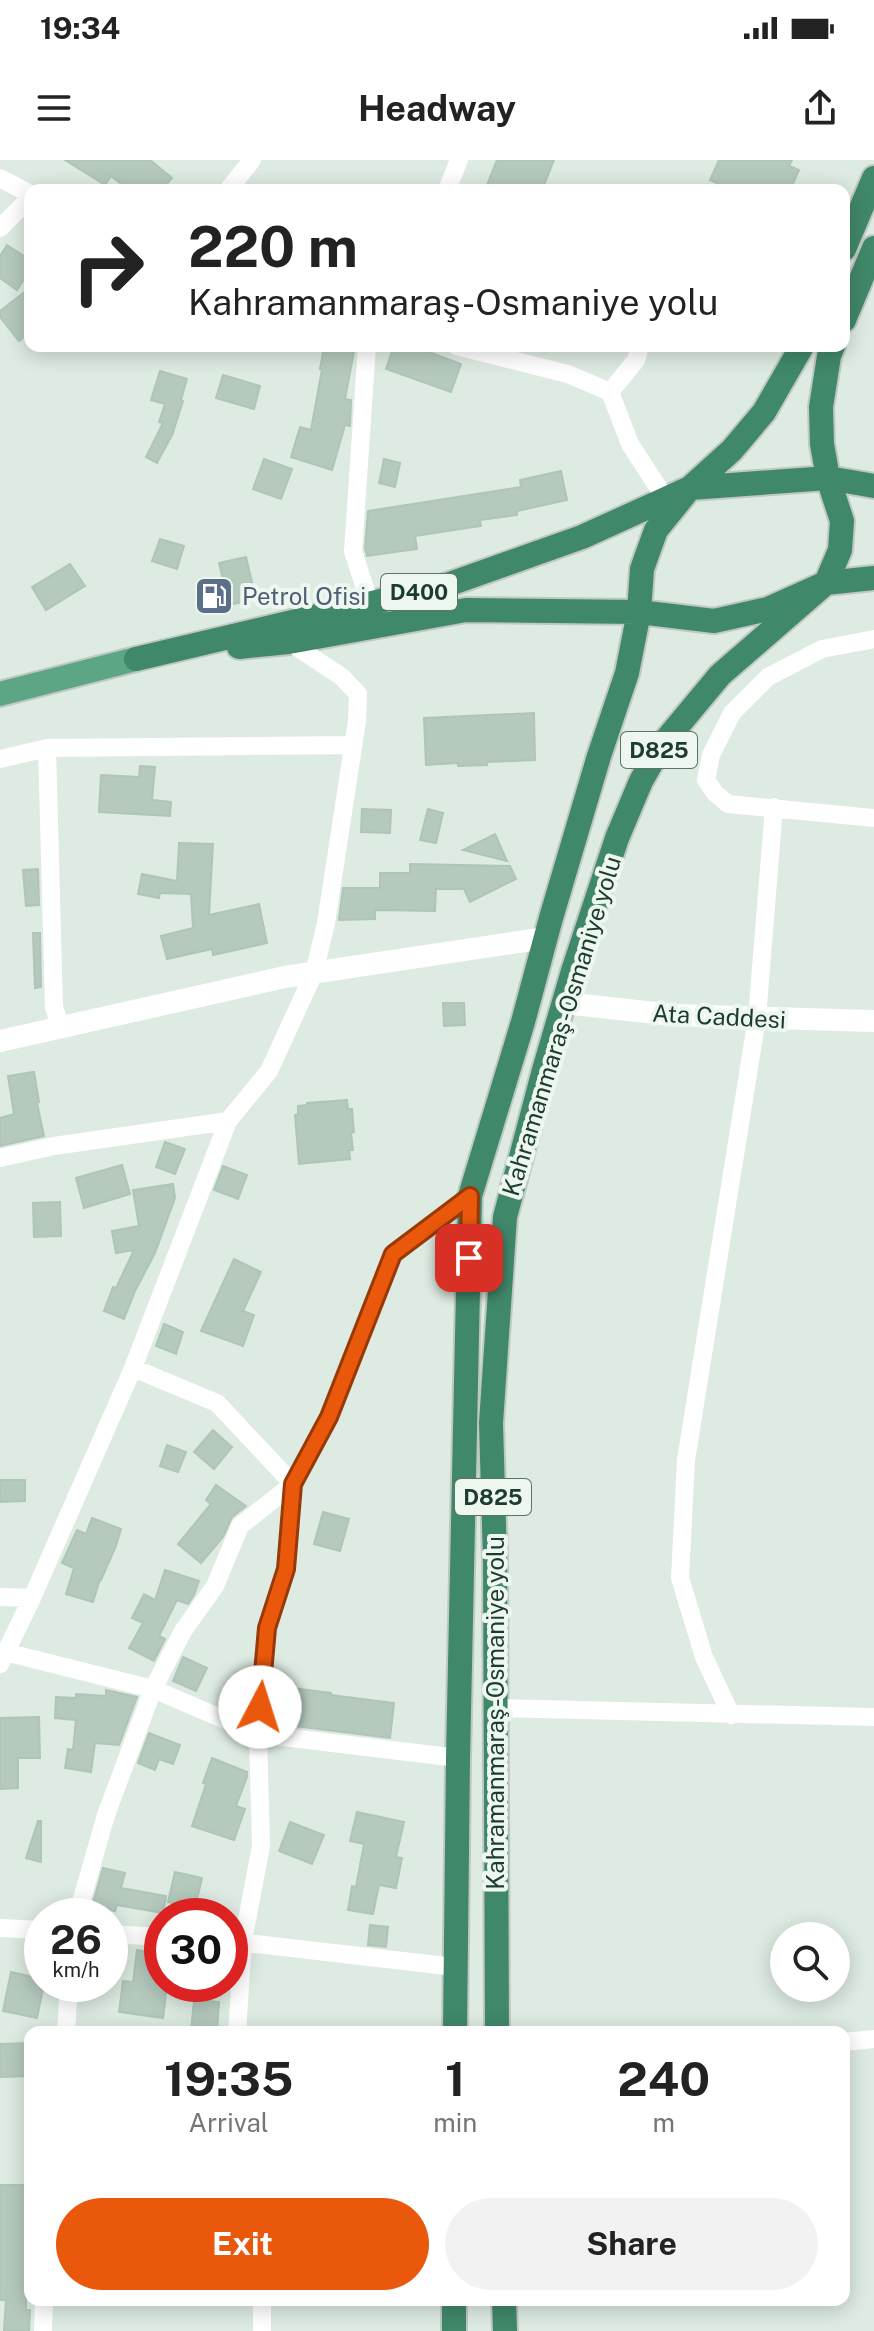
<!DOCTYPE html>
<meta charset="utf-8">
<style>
:root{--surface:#fff;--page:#f2f2f2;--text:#222;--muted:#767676;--accent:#ea580c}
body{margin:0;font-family:"Public Sans",sans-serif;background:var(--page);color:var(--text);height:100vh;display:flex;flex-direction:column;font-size:30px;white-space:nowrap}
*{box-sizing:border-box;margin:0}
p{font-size:26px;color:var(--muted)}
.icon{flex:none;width:44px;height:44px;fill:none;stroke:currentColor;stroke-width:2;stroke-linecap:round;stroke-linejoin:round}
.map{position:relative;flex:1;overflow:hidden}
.sheet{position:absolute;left:24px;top:1866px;width:826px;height:280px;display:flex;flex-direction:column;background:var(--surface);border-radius:16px;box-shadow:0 4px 20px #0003}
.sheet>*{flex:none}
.banner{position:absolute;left:24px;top:24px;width:826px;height:168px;border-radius:16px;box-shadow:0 4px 20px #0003;background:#fff;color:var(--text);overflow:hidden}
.fabs{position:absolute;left:770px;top:1762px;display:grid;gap:16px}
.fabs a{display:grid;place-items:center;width:80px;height:80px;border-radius:50%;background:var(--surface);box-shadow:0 4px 20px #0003;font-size:40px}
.speed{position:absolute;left:24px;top:1738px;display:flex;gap:16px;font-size:40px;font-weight:700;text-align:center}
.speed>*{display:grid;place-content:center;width:104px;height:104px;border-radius:50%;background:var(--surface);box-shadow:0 4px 20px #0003;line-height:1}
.speed small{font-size:20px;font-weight:400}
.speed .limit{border:12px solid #d22;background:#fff;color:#111}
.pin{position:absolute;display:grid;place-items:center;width:68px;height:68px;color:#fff;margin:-34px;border-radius:16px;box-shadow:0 4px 12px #0006}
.me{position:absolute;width:88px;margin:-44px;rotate:5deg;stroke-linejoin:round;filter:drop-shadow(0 0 6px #0008)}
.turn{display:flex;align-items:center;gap:28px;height:168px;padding:0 32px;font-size:36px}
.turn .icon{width:104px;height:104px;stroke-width:2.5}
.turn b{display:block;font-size:56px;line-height:68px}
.eta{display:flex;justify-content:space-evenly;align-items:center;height:136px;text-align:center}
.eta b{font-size:48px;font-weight:700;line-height:56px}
.cta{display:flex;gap:16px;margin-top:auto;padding:16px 32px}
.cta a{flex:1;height:92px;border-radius:48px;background:var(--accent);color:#fff;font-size:32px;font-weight:700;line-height:92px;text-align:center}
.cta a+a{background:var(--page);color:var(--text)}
.status{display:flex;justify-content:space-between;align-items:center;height:56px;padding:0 40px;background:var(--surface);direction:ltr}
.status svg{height:22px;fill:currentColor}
header{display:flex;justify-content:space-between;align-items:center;height:104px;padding:0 32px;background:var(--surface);font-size:36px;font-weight:700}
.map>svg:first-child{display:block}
.building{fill:#b5c9bd;stroke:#afc5b8;stroke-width:2}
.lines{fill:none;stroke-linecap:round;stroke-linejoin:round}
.primary-casing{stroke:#c0c8c4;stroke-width:28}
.trunk-casing{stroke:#c0c8c4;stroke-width:28}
.minor{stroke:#fff;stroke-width:18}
.tertiary{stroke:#fff;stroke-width:22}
.primary{stroke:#5ca685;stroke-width:24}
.trunk{stroke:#40886a;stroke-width:24}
.route-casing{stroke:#983908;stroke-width:20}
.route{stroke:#ea580c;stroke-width:14}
.labels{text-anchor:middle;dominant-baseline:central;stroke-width:8;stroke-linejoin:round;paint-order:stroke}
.shield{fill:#edf7f0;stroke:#5b7468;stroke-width:2}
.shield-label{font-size:22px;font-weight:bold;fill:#1d3c2e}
.service-label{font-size:24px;fill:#4e5e75;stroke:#edf7f0;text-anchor:start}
.street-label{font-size:24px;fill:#1d3c2e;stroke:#edf7f0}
</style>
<div class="status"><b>19:34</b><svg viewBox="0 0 49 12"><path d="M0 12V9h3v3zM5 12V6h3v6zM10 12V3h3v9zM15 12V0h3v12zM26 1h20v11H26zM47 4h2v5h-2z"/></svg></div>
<header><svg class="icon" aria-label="menu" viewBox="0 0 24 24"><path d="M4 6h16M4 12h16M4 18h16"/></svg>Headway<svg class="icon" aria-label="share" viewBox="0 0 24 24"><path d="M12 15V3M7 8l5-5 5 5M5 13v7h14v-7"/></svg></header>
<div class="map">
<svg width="874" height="2171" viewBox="0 0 874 2171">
<rect width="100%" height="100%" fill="#ddebe2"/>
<path class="building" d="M65 0H150L172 18 162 30H129L111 16 105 25Z
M497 0H554L542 30H485Z
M719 0H792L789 6 799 10 790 30H731L710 20Z
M7 85 30 100V110L17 130 0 118V96Z
M30 128V172L19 181 0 157V151Z
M324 186H355L345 239 351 240 350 266 345 265 332 310 291 297 300 267 311 270 322 209H320Z
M394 186H413L461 204 451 232 386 209Z
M160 211 187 219 181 240 183 241 172 275 157 303 146 297 163 263 159 262 165 244 151 240Z
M223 215 260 226 254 249 216 238Z
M264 299 292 309 281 339 253 329Z
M384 299 400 303 395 327 379 323Z
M561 311 567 340 517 351V355L480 360 481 366 415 376 417 389 367 396 365 388 368 351 521 327 520 320Z
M160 379 184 386 177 409 152 401Z
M246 397 256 439 229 445 219 403Z
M70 404 85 426 46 450 32 427Z
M534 553 535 600 487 602V605L458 606V603L426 605 424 558Z
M140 606 155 607 152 640 171 642 170 656 99 652 101 615 139 617Z
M362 649 391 650 390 673 361 672Z
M428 649 443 653 436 683 420 680Z
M495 674 507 701 463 690Z
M179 683 213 684 209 755 259 744 267 783 213 795 212 789 167 799 161 776 193 768 191 734 160 733 159 738 138 734 142 714 177 721Z
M410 704 510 706 516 719 470 742 464 729H436L435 751 375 750V759L339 760 343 728H380V713H410Z
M38 709 39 745 26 746 23 710Z
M33 773H40L41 827 35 828Z
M443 843H464L465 865 444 866Z
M34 912 39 942 37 943 44 976 0 986V958L14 954 8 916Z
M347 940 348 949H352L354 972 351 973 353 990H349L350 999 299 1004 295 955H298V946L307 945V943Z
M165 982 185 989 175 1014 156 1007Z
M122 1005 130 1034 84 1048 76 1018Z
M223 1006 247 1015 238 1039 214 1030Z
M173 1024 175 1038 155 1093 135 1131 124 1159 104 1151 113 1127 116 1128 134 1090 116 1093 112 1071 139 1066 133 1030Z
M60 1042 61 1076 34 1077 33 1043Z
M234 1099 261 1112 243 1151 254 1155 243 1186 201 1171Z
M164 1164 183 1172 176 1194 156 1186Z
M213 1270 232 1287 214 1309 194 1292Z
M167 1285 186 1292 178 1312 160 1306Z
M0 1320H25V1341L0 1342Z
M216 1325 246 1346 232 1357 223 1377 201 1403 178 1384 211 1344 206 1340Z
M323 1352 349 1359 340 1391 314 1384Z
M92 1358 121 1369 116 1386 101 1420 100 1419 93 1442 66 1434 74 1408 62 1403 77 1370 86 1374Z
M165 1410 199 1421 194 1435 188 1444 177 1440 159 1476 165 1479 154 1501 129 1488 143 1463 132 1458 144 1434 155 1440Z
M183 1497 207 1508 196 1531 173 1521Z
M283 1527 331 1533V1535L394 1543 390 1578 278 1564Z
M106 1530 137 1537 119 1585 95 1583 91 1612 65 1608 68 1589 73 1590 76 1560 55 1558 56 1537 76 1538V1534L106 1536Z
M39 1557 40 1598H18V1628L0 1629V1558Z
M149 1573 180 1585 173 1604 159 1599 155 1610 138 1603Z
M212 1598 247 1612V1617L236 1646 245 1649 234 1680 192 1666 206 1624 203 1623Z
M357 1652 404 1662 396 1697 402 1698 396 1728 379 1725 373 1754 348 1750 352 1726 356 1727 364 1684 350 1681Z
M38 1661H41V1702L26 1698Z
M290 1662 324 1675 312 1704 279 1691Z
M103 1708 125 1713 121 1728 166 1736 163 1753 117 1745 115 1751 92 1746Z
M175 1712 202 1718 195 1748 168 1742Z
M370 1765 388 1767 386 1787 368 1785Z
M137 1790 162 1794V1826H167L163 1858 119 1852 123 1821 133 1822Z
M11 1812 42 1819V1824H44L37 1858 3 1851Z
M194 1840 219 1842 217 1872H191Z
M30 1883V1916L0 1917V1884Z
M0 2025H29L30 2087H26V2150H30L29 2171H4L6 2140H0Z"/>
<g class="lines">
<g class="primary-casing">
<path id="primary" d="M0 534 136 499"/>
</g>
<g class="trunk-casing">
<path id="trunk" d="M844 89 874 18
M844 160 874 88
M239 487 289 482 466 450 639 452 714 461 768 449 826 423 874 418
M136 499 444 426 582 377 690 328 828 318 874 326
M455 1872 458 1598 470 1036 523 862 551 758 599 596 627 513 639 452 642 409 656 370 690 328 732 290 764 252 802 186
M497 1872 495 1400 491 1263 505 1057 544 910 573 811 617 678 641 621 661 586 720 515 826 423 840 390 842 361 828 318 822 284 821 247 829 196 833 186
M504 2140 505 2171
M454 2171V2140"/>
</g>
<path class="minor" d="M0 18 30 34
M228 30 252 0
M447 30 459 0
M0 68 30 38
M367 186 353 391 370 444
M456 186 568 214 610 232 630 284 665 338
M610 232 636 200 640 186
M874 479 822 489 768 517 732 553 711 595 706 620 715 633 728 644 874 658
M47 588 54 847 61 869
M0 599 47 588 352 585
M0 998 54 986 228 961
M133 1208 217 1243 293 1324 286 1409 267 1468 258 1574 261 1686 243 1781 237 1872
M0 1437 32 1438
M5 1492 153 1529 258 1574 458 1598
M0 1504 32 1438 133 1208 228 961 269 911 314 813 326 763 357 561 358 534 342 517 289 482
M496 1548 874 1557
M731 1555 704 1497 680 1418 686 1300 757 858 774 647
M77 1756 106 1655 153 1529 183 1471 215 1426 240 1366 293 1324 329 1257 393 1094 470 1036
M0 1768 42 1770
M110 1774 162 1777
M230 1781 455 1807
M66 1872 69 1824
M844 1882 874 1879
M43 2171 44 2140
M262 2171V2140"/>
<path class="tertiary" d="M564 843 673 855 874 861
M0 881 285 817 545 778"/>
<use href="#primary" class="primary"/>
<use href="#trunk" class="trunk"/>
</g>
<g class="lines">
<g class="route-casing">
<path id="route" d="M260 1547 267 1468 286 1409 293 1324 329 1257 393 1094 470 1036 469 1098"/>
</g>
<use href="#route" class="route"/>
</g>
<defs>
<g id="fuel-square" transform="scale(2)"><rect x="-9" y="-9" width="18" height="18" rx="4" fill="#5c6f8a" stroke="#edf7f0"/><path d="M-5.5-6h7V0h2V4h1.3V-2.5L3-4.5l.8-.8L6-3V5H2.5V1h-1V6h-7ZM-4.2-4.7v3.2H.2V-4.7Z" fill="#fff"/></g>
</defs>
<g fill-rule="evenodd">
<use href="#fuel-square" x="214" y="436"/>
</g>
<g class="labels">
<g class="shield">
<rect x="381" y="414" width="76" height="36" rx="6"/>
<rect x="621" y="572" width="76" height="36" rx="6"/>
<rect x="455" y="1319" width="76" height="36" rx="6"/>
</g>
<g class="shield-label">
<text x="419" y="432">D400</text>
<text x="659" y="590">D825</text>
<text x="493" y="1337">D825</text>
</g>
<g class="service-label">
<text x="242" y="436">Petrol Ofisi</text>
</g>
<g class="street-label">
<text transform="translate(719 856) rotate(3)">Ata Caddesi</text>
<text transform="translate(561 866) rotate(-73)">Kahramanmaraş-Osmaniye yolu</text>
<text transform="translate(495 1553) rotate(-90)">Kahramanmaraş-Osmaniye yolu</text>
</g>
</g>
</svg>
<div class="fabs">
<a><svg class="icon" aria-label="search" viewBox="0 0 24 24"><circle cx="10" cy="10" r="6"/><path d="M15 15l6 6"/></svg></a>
</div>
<div class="speed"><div>26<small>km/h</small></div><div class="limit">30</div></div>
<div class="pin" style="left:469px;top:1098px;background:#d93025"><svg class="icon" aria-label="arrive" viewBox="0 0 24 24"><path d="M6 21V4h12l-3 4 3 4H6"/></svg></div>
<svg class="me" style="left:260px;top:1547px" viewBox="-20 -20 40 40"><circle r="19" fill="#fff"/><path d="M0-13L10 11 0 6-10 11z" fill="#ea580c"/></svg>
<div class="banner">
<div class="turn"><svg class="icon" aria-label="right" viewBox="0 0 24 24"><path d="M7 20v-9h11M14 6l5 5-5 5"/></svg><div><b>220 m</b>Kahramanmaraş-Osmaniye yolu</div></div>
</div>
<section class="sheet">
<div class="eta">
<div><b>19:35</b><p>Arrival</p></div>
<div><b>1</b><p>min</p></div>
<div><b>240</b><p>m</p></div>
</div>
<div class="cta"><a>Exit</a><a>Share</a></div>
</section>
</div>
